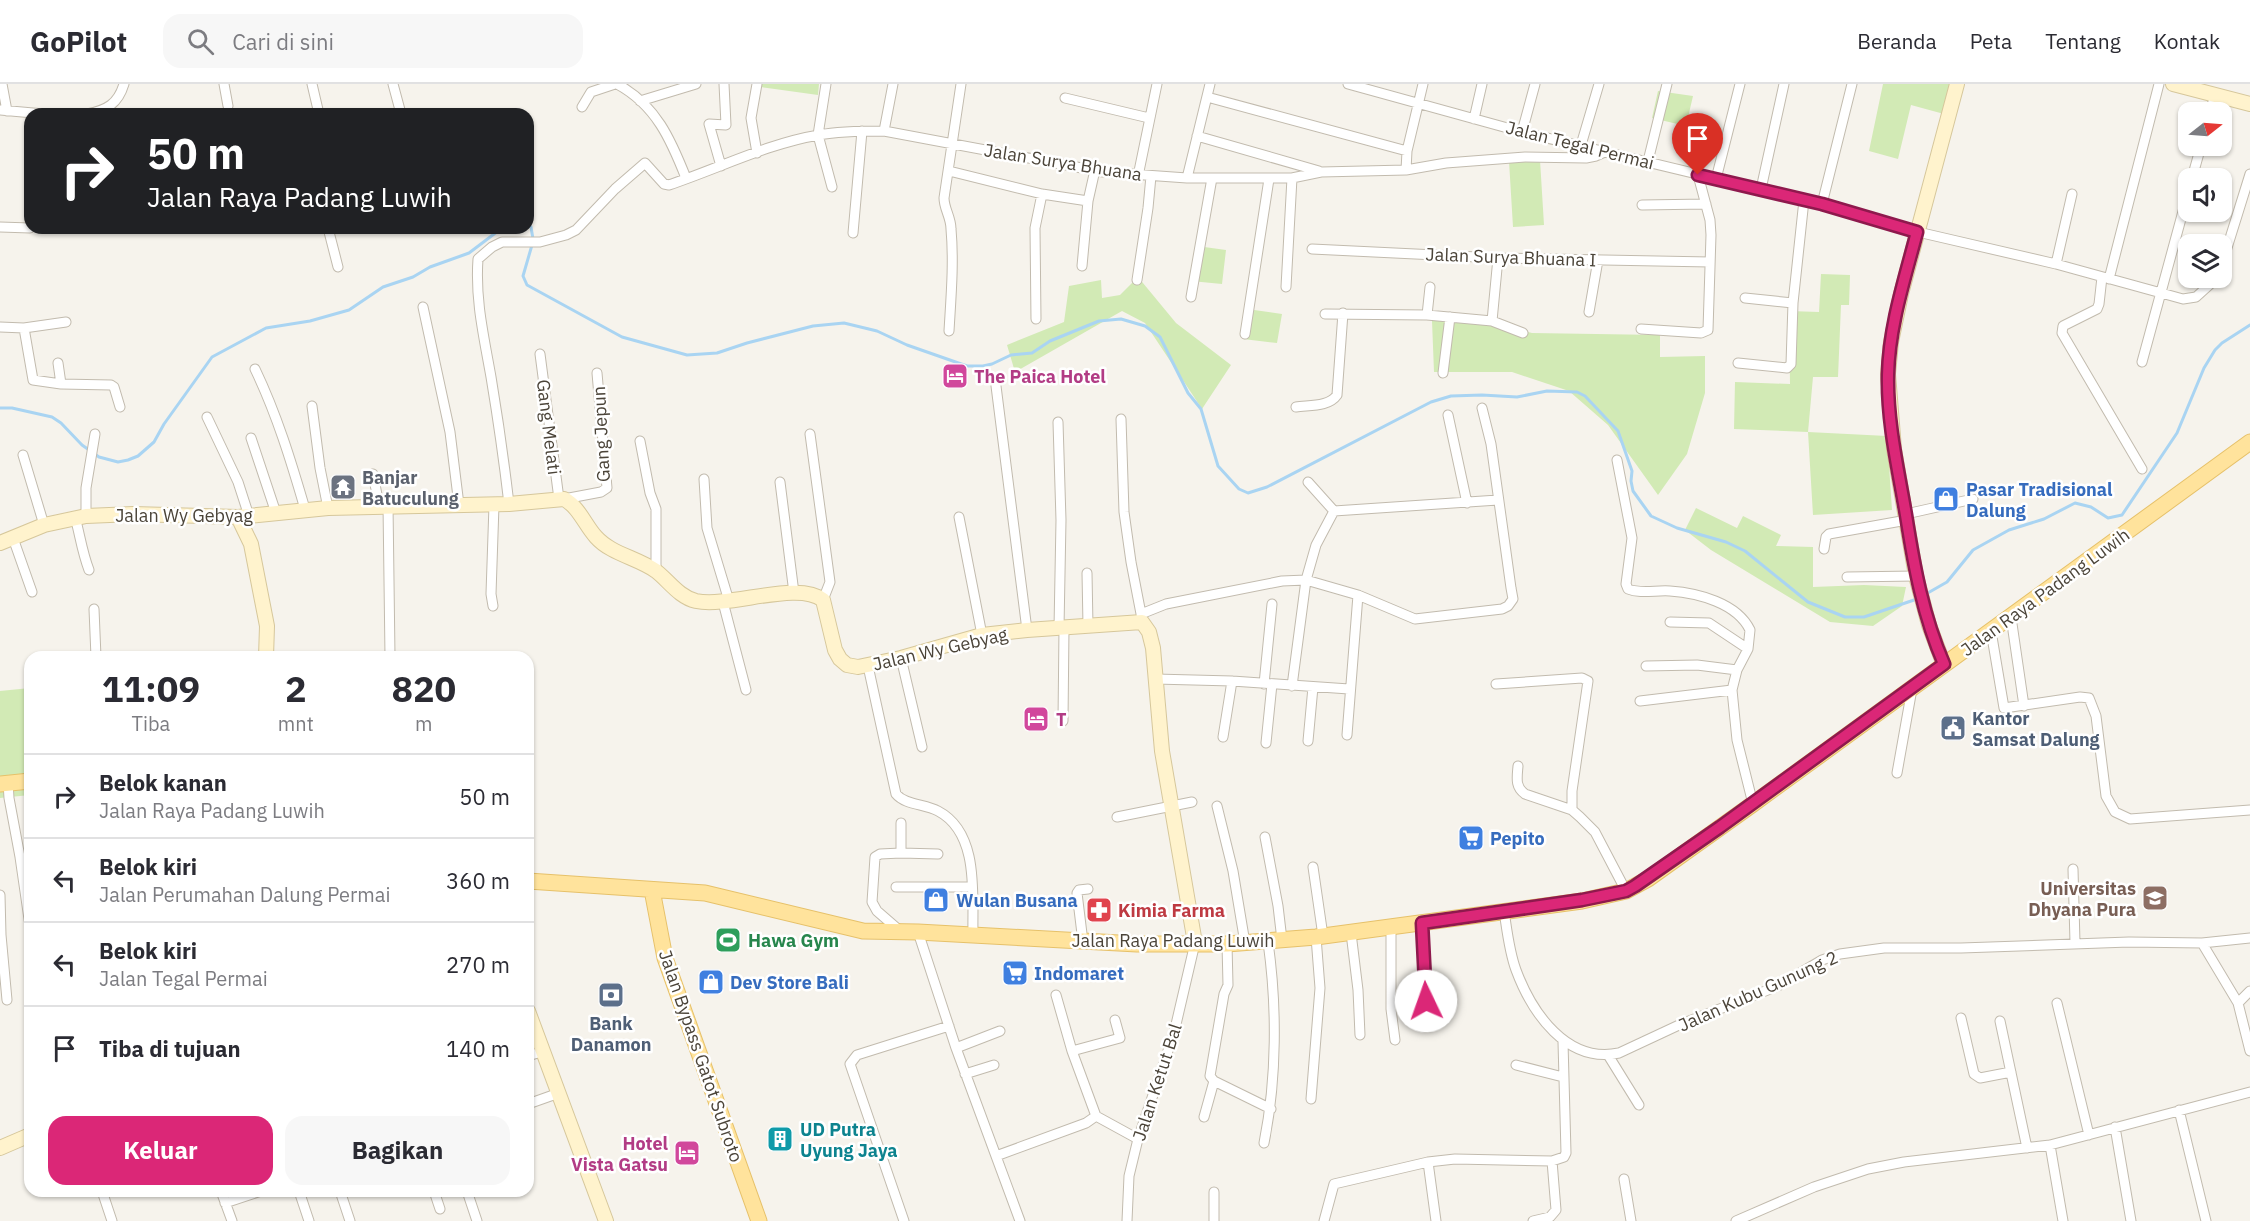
<!DOCTYPE html>
<html lang="id">
<style>
:root{--surface:#fff;--page:#f7f7f7;--text:#2b2b33;--muted:#7c7c81;--line:#e1e1e2;--accent:#db2777}
body{margin:0;font-family:"IBM Plex Sans",sans-serif;background:var(--page);color:var(--text);height:100vh;display:flex;flex-direction:column;font-size:22px;white-space:nowrap}
*{box-sizing:border-box;margin:0}
p{font-size:20px;color:var(--muted)}
.icon{flex:none;width:33px;height:33px;fill:none;stroke:currentColor;stroke-width:2;stroke-linecap:round;stroke-linejoin:round}
.map{position:relative;flex:1;overflow:hidden}
.details{position:absolute;left:24px;top:567px;width:510px;height:546px;display:flex;flex-direction:column;background:var(--surface);border-radius:18px;box-shadow:0 2px 4px #0004}
.details>*{flex:none}
.guide{position:absolute;left:24px;top:24px;width:510px;height:126px;border-radius:18px;box-shadow:0 2px 4px #0004;background:#202124;color:#fff;overflow:hidden}
.needle{width:39px;rotate:73deg}
.fabs{position:absolute;left:2178px;top:18px;display:grid;gap:12px}
.fabs a{display:grid;place-items:center;width:54px;height:54px;border-radius:12px;background:var(--surface);box-shadow:0 2px 4px #0004;font-size:30px}
.pin{position:absolute;display:grid;place-items:center;width:51px;height:51px;color:#fff;margin:-62px -26px;border-radius:50% 50% 50% 0;rotate:-45deg;box-shadow:0 0 6px #0007}
.pin .icon{rotate:45deg}
.me{position:absolute;width:66px;margin:-33px;rotate:357deg;stroke-linejoin:round;filter:drop-shadow(0 0 4px #0008)}
.turn{display:flex;align-items:center;gap:21px;height:126px;padding:0 24px;font-size:27px}
.turn .icon{width:78px;height:78px;stroke-width:2.5}
.turn b{display:block;font-size:42px;line-height:51px}
.eta{display:flex;justify-content:space-evenly;align-items:center;height:102px;text-align:center}
.eta b{font-size:36px;font-weight:700;line-height:42px}
.cta{display:flex;gap:12px;margin-top:auto;padding:12px 24px}
.cta a{flex:1;height:69px;border-radius:18px;background:var(--accent);color:#fff;font-size:24px;font-weight:700;line-height:69px;text-align:center}
.cta a+a{background:var(--page);color:var(--text)}
ul{padding:0;list-style:none}
li{display:flex;align-items:center;gap:18px;height:84px;padding:0 24px;border-top:2px solid var(--line)}
li div{flex:1}
li b{display:block;font-size:22px}
li em{font-style:normal}
header{display:flex;align-items:center;gap:36px;box-sizing:border-box;height:84px;padding:0 30px;background:var(--surface);border-bottom:2px solid var(--line)}
header strong{font-size:28px}
nav{display:flex;gap:33px;margin-inline-start:auto;font-size:21px}
.search{width:420px;height:54px;background:var(--page);display:flex;align-items:center;gap:15px;box-sizing:border-box;padding:0 21px;border-radius:18px;color:var(--muted);font-size:22px}
.map>svg:first-child{display:block}
.green{fill:#d2eab5}
.lines{fill:none;stroke-linecap:round;stroke-linejoin:round}
.stream{stroke:#a9d4f2;stroke-width:3}
.street-casing{stroke:#c2bbae;stroke-width:11}
.secondary-casing{stroke:#d6c79b;stroke-width:16}
.primary-casing{stroke:#e6c16a;stroke-width:17}
.street{stroke:#fff;stroke-width:9}
.secondary{stroke:#fff3cd;stroke-width:14}
.primary{stroke:#ffe39c;stroke-width:15}
.route-casing{stroke:#8e194d;stroke-width:15}
.route{stroke:#db2777;stroke-width:10}
.labels{text-anchor:middle;dominant-baseline:central;stroke-width:5;stroke-linejoin:round;paint-order:stroke}
.street-label{font-size:18px;fill:#4b4439;stroke:#fff}
.hotel-label{font-size:18px;font-weight:bold;fill:#b23c85;stroke:#fff;text-anchor:start}
.worship-label{font-size:18px;font-weight:bold;fill:#5b616d;stroke:#fff;text-anchor:start}
.shop-label{font-size:18px;font-weight:bold;fill:#366cbe;stroke:#fff;text-anchor:start}
.service-label{font-size:18px;font-weight:bold;fill:#4e5e75;stroke:#fff;text-anchor:start}
.education-label{font-size:18px;font-weight:bold;fill:#785e54;stroke:#fff;text-anchor:end}
.health-label{font-size:18px;font-weight:bold;fill:#be3a42;stroke:#fff;text-anchor:start}
.leisure-label{font-size:18px;font-weight:bold;fill:#27864d;stroke:#fff;text-anchor:start}
.culture-label{font-size:18px;font-weight:bold;fill:#0d838f;stroke:#fff;text-anchor:start}
</style>
<header>
<strong>GoPilot</strong>
<div class="search"><svg class="icon" aria-label="search" viewBox="0 0 24 24"><circle cx="10" cy="10" r="6"/><path d="M15 15l6 6"/></svg>Cari di sini</div>
<nav><a>Beranda</a><a>Peta</a><a>Tentang</a><a>Kontak</a></nav>
</header>
<div class="map">
<svg width="2250" height="1137" viewBox="0 0 2250 1137">
<rect width="100%" height="100%" fill="#f6f3ec"/>
<path class="green" d="M754 0H819L818 11 754 2Z
M1883 0H1951L1944 30 1911 21 1898 75 1869 67Z
M1658 7 1693 12 1686 42 1652 34Z
M1540 76 1544 141 1513 143 1509 77Z
M1197 162 1226 166 1222 200 1191 197Z
M1821 190 1850 191 1849 221H1841L1838 293H1813L1808 348 1887 352 1892 426 1813 431 1808 348 1734 345 1735 298 1790 300 1789 227 1819 228Z
M1138 193 1176 239 1231 281 1202 325 1145 239 1122 227 1015 288 1007 261 1064 238 1069 202 1101 196 1102 214 1120 211Z
M1247 225 1282 230 1277 259 1243 255Z
M1472 234 1532 249 1660 251V273L1705 272V309L1687 370 1658 411 1608 341 1569 307 1512 288H1434L1432 237Z
M1696 424 1737 444 1743 432 1781 451 1776 462 1813 463V503L1864 501 1906 503 1902 522 1873 542 1830 538 1711 466 1685 446Z
M30 604V711L0 714V607Z"/>
<g class="lines">
<path class="stream" d="M528 142 531 143 533 155
M532 161 523 192 527 201 622 253 687 271 717 269 747 259 813 242 844 239 877 247 907 261 967 282H983L992 280 1011 271 1032 269 1050 257 1099 237 1121 235 1145 242 1160 253 1188 309 1201 325 1218 382 1239 405 1248 409 1267 403 1431 318 1451 312 1482 311 1517 313 1547 307 1577 308 1585 312 1618 347 1632 387 1631 397 1633 407 1651 432 1677 444 1726 458 1745 467 1808 518 1845 533H1864L1917 515
M0 324H12L52 333 61 339 82 361 99 373 118 378 128 376 138 372 154 358 164 340 212 273 266 244 310 237 349 226 383 203 413 193 430 183 469 169 502 144
M1926 510 1947 498 1973 466 2009 446 2044 435 2075 419 2091 423 2108 434 2122 431 2177 349 2204 284 2215 266 2222 259 2250 241"/>
<g class="street-casing">
<path id="street" d="M2 0 7 27
M224 0 228 22
M312 0 319 30
M393 0 400 26
M617 0C656 21 671 56 686 94
M757 0 751 34 757 69
M826 0 818 51 832 103
M1348 0 1522 48 1822 120 1918 148 2056 180 2183 215 2196 213 2217 194
M1207 13 1407 67
M1065 14 1149 34
M640 17 696 0
M582 23 591 8 615 0
M0 26 44 30
M2210 28 2215 11
M87 30C107 26 118 20 124 0
M1474 35 1482 0
M884 47 893 0
M1522 48 1535 0
M1197 52 1319 87
M1581 61 1599 0
M1648 77 1667 0
M721 82 709 40 726 41 724 0
M1406 86 1407 67 1423 0
M949 87 1042 110 1088 117
M1138 92 1157 0
M1187 94 1210 0
M2192 94 2201 62
M1716 95 1740 0
M1761 105 1784 0
M1822 120 1852 0
M1642 121 1706 120
M0 143 30 144
M48 144H58
M328 144 338 183
M853 149 862 47
M1312 165 1498 174 1710 178
M2056 180 2072 110
M2222 180 2250 90
M1082 182 1088 117 1095 86
M2102 193 2099 220 2097 225 2063 242 2062 249 2142 385
M2109 195 2159 0
M1137 196 1148 124 1151 92
M1286 203 1292 94
M1191 213 1212 94
M1745 214 1793 219
M423 223 450 348 459 421
M1589 228 1598 176
M1325 230 1427 231 1492 237 1498 174
M1427 231 1430 203
M1036 235 1035 144 1042 110
M1492 237 1523 249
M0 243 24 244 66 238
M24 244 33 296 61 300 111 301 114 303 120 323
M1641 245 1701 249 1708 246 1711 151 1710 136 1698 91
M949 247C951 213 954 179 951 145 951 133 944 125 944 114L961 0
M1245 250 1269 95
M540 270 559 415
M2142 278 2188 109
M58 279 61 300
M1738 279 1787 284 1791 280 1793 219 1804 116
M255 285C277 331 291 377 305 425
M1443 289 1450 233
M996 302 1027 546
M312 322 320 384 328 424
M1296 323C1309 321 1329 323 1337 311L1343 229
M1448 331 1467 419
M207 333 238 398 249 432
M1121 335 1124 428 1131 478 1142 535
M1058 338 1061 436 1059 544
M810 350 830 498 823 516
M251 354 276 429
M640 357 650 409 656 425V488
M23 371 44 441
M1617 376 1632 454 1626 500 1628 505C1640 510 1656 506 1670 507 1698 509 1737 519 1750 546L1748 565 1737 586 1732 606 1737 656 1753 720
M373 390 379 421
M704 395 707 444 729 517
M780 398 794 509
M1308 398 1334 427
M564 415 601 408 607 404 597 289
M509 420C504 377 498 335 491 293 484 253 475 216 478 175L492 163 502 158H540L566 151 576 146 615 105 645 79 664 100 669 101C717 85 769 59 819 51 840 47 863 47 884 47L1103 88 1187 94H1292L1321 88 1406 86 1446 79 1525 73 1586 74 1596 72 1605 68
M388 421 390 572
M1906 430 1973 415
M86 432V404L95 350
M75 433C80 451 82 468 89 486
M959 433 982 551
M13 454 32 508
M1824 465 1826 453 1829 450 1907 436
M1087 489 1088 542
M1847 493 1916 492
M723 518 746 606
M493 522 491 510 494 421
M94 525 96 573
M1141 530 1166 520 1282 497 1306 496 1358 511 1415 535 1502 525 1508 522 1513 515 1511 504 1491 360 1482 324
M2011 533 2024 622
M1670 538 1709 539 1748 565
M1991 547 2004 624 2080 613 2089 614 2096 632 2106 712 2115 728 2130 735 2250 726
M901 574 922 663
M868 582 896 710C905 721 925 720 938 727 980 749 972 812 973 851
M1646 582 1697 581 1737 586
M1155 595 1232 597 1349 605
M1264 600 1272 520
M1496 600 1582 594 1588 597 1572 707V726
M1292 602 1306 496 1316 461 1334 427 1498 416
M1640 617 1732 606
M1063 637 1064 544
M1347 651 1358 511
M1223 653 1232 597
M1308 657 1313 603
M1266 659 1272 600
M1518 682C1517 694 1515 703 1525 710L1572 726 1580 733 1595 748 1626 807
M1897 689 1912 605
M8 699 9 714 20 773 30 842
M1217 722 1233 787 1245 859
M1117 733 1192 718
M901 739V769L938 770
M1265 753 1278 822 1282 856
M1313 783 1323 852
M2073 785 2075 859
M896 803H972
M0 811 1 851 7 916
M1504 827C1507 846 1509 867 1516 886 1532 929 1567 980 1619 969L1679 941 1778 902 1822 876 1840 870 1884 864H1961L2129 858 2202 859 2250 854
M1422 839 1427 936
M1391 844V925L1395 956
M900 847 877 827 872 818 875 773 880 770 901 769
M918 848 956 964 1020 1137
M1351 849 1358 906 1360 951
M1083 858 1077 809 1079 806 1088 805
M2202 859 2238 919 2250 967
M1227 860 1228 901 1224 910 1210 992 1214 997 1271 1025
M1056 911 1072 967 1096 1032 1138 1055
M2057 919 2089 1051
M2238 919 2250 907
M1961 934 1974 990 1980 994 2011 988
M2000 937 2027 1064
M956 964 1000 947
M1072 967 1120 954 1115 936
M1608 971 1639 1021
M528 972 544 967
M1516 981 1563 993
M965 990 994 981
M1311 1015 1320 904 1316 853
M528 1020 559 1009
M2179 1026 2206 1137
M1204 1033 1214 997
M2115 1043 2131 1137
M1264 1059C1277 994 1277 922 1268 858
M2050 1061 2063 1137
M996 1072 1086 1039 1096 1032
M1428 1078 1436 1137
M1624 1095 1631 1137
M102 1107 112 1137
M221 1107 232 1137
M299 1107 309 1137
M340 1107 350 1137
M434 1107 440 1125
M467 1107 477 1137
M225 1119 261 1107
M904 1137 850 980 857 971 949 942
M1127 1137 1129 1092 1138 1055 1174 949 1195 859
M1214 1137V1108
M1324 1137 1334 1100 1428 1078 1455 1075 1552 1077 1564 1073 1566 1069 1563 958
M1533 1137 1550 1133 1556 1126 1552 1077
M1736 1137 1814 1103 1868 1085 1904 1078 2050 1061 2250 1008"/>
</g>
<g class="secondary-casing">
<path id="secondary" d="M2173 0 2250 20
M238 433 251 460 267 542 266 573
M0 459 44 441 86 432 133 430 238 433 328 424 509 420 564 415C579 423 585 441 596 453 611 470 638 474 656 487 669 497 679 513 696 517 730 524 798 496 823 516L835 566 840 575 847 581 858 583 901 574 982 551 1027 546 1142 538 1149 548 1153 564 1162 667 1195 859
M1944 581 1929 541 1916 492 1894 365 1888 290 1891 258 1901 210 1957 0
M528 927 606 1137
M0 1064 30 1051"/>
</g>
<g class="primary-casing">
<path id="primary" d="M0 700 30 697
M528 797 705 809 863 847 918 848 1137 860H1227L1316 853 1582 817 1626 807 1648 795 1753 720 2250 358
M652 806 665 874 759 1137"/>
</g>
<use href="#street" class="street"/>
<use href="#secondary" class="secondary"/>
<use href="#primary" class="primary"/>
</g>
<g class="lines">
<g class="route-casing">
<path id="route" d="M1426 917 1422 839 1582 816 1626 807 1635 802 1720 743 1944 580C1923 532 1914 482 1906 431 1898 384 1887 338 1888 291 1889 242 1905 194 1917 148L1822 120 1698 91"/>
</g>
<use href="#route" class="route"/>
</g>
<defs>
<g id="hotel-square" transform="scale(1.35)"><rect x="-9" y="-9" width="18" height="18" rx="4" fill="#d1479c" stroke="#fff"/><path d="M-6-4.5h1.5V1H6V5H4.5V3h-9V5H-6ZM-4 0a1.8 1.8 0 1 1 3.6 0ZM.5 0V-2.5h3Q6-2.5 6 0Z" fill="#fff"/></g>
<g id="temple-square" transform="scale(1.35)"><rect x="-9" y="-9" width="18" height="18" rx="4" fill="#6b7280" stroke="#fff"/><path d="M0-6L5-2H3V0L6.5 2.5H4V6H1.5V3h-3V6H-4V2.5H-6.5L-3 0V-2H-5Z" fill="#fff"/></g>
<g id="shop-square" transform="scale(1.35)"><rect x="-9" y="-9" width="18" height="18" rx="4" fill="#3f7fe0" stroke="#fff"/><path d="M-5-2.5h2.3a2.7 3.5 0 0 1 5.4 0H5L5.5 6h-11ZM-1.5-2.5h3a1.5 2.3 0 0 0-3 0Z" fill="#fff"/></g>
<g id="civic-square" transform="scale(1.35)"><rect x="-9" y="-9" width="18" height="18" rx="4" fill="#5c6f8a" stroke="#fff"/><path d="M-.6-6.5H3V-4.5H.6V-3L4-1V1h2V6H-6V1h2V-1L-.6-3ZM-1.2 2.5V6h2.4V2.5Z" fill="#fff"/></g>
<g id="supermarket-square" transform="scale(1.35)"><rect x="-9" y="-9" width="18" height="18" rx="4" fill="#3f7fe0" stroke="#fff"/><path d="M-6-5.5h2.5l.6 2H6L4.5 2H-2.5L-4.4-4H-6ZM-1.5 3.2a1.3 1.3 0 1 0 .1 0ZM3 3.2a1.3 1.3 0 1 0 .1 0Z" fill="#fff"/></g>
<g id="university-square" transform="scale(1.35)"><rect x="-9" y="-9" width="18" height="18" rx="4" fill="#8d6e63" stroke="#fff"/><path d="M0-5L7-2L0 1L-7-2ZM-4 1L0 2.5L4 1V4Q0 6-4 4Z" fill="#fff"/></g>
<g id="pharmacy-square" transform="scale(1.35)"><rect x="-9" y="-9" width="18" height="18" rx="4" fill="#e0444e" stroke="#fff"/><path d="M-2-6h4v4h4v4h-4v4h-4v-4h-4v-4h4Z" fill="#fff"/></g>
<g id="stadium-square" transform="scale(1.35)"><rect x="-9" y="-9" width="18" height="18" rx="4" fill="#2e9e5b" stroke="#fff"/><path d="M0-5a6.5 5 0 1 0 0 10a6.5 5 0 1 0 0-10ZM-3.5-1.8h7v3.6h-7Z" fill="#fff"/></g>
<g id="bank-square" transform="scale(1.35)"><rect x="-9" y="-9" width="18" height="18" rx="4" fill="#5c6f8a" stroke="#fff"/><path d="M-6-4H6V4H-6ZM0-2.3a2.3 2.3 0 1 0 0 4.6a2.3 2.3 0 1 0 0-4.6Z" fill="#fff"/></g>
<g id="building-square" transform="scale(1.35)"><rect x="-9" y="-9" width="18" height="18" rx="4" fill="#0f9aa8" stroke="#fff"/><path d="M-4-6H4V6H1V3H-1V6H-4ZM-2.5-4.3h1.7v1.8h-1.7ZM.8-4.3h1.7v1.8H.8ZM-2.5-1h1.7V.8h-1.7ZM.8-1h1.7V.8H.8Z" fill="#fff"/></g>
</defs>
<g fill-rule="evenodd">
<use href="#hotel-square" x="955" y="292"/>
<use href="#temple-square" x="343" y="403"/>
<use href="#shop-square" x="1946" y="415"/>
<use href="#hotel-square" x="1036" y="635"/>
<use href="#civic-square" x="1953" y="644"/>
<use href="#supermarket-square" x="1471" y="754"/>
<use href="#university-square" x="2155" y="814"/>
<use href="#shop-square" x="936" y="816"/>
<use href="#pharmacy-square" x="1099" y="826"/>
<use href="#stadium-square" x="728" y="856"/>
<use href="#supermarket-square" x="1015" y="889"/>
<use href="#shop-square" x="711" y="898"/>
<use href="#bank-square" x="611" y="911"/>
<use href="#building-square" x="780" y="1055"/>
<use href="#hotel-square" x="687" y="1069"/>
</g>
<g class="labels">
<g class="street-label">
<text transform="translate(1580 61) rotate(14)">Jalan Tegal Permai</text>
<text transform="translate(1063 78) rotate(9)">Jalan Surya Bhuana</text>
<text transform="translate(1511 173) rotate(2)">Jalan Surya Bhuana I</text>
<text transform="translate(549 343) rotate(83)">Gang Melati</text>
<text transform="translate(601 350) rotate(-93)">Gang Jepun</text>
<text x="184" y="431">Jalan Wy Gebyag</text>
<text transform="translate(2045 508) rotate(-36)">Jalan Raya Padang Luwih</text>
<text transform="translate(940 565) rotate(-13)">Jalan Wy Gebyag</text>
<text x="1173" y="856">Jalan Raya Padang Luwih</text>
<text transform="translate(1758 907) rotate(-24)">Jalan Kubu Gunung 2</text>
<text transform="translate(701 972) rotate(71)">Jalan Bypass Gatot Subroto</text>
<text transform="translate(1157 998) rotate(-72)">Jalan Ketut Bal</text>
</g>
<g class="hotel-label">
<text x="974" y="292">The Paica Hotel</text>
<text x="1056" y="635">T</text>
<text x="668" y="1059" text-anchor="end">Hotel<tspan x="668" dy="21">Vista Gatsu</tspan></text>
</g>
<g class="worship-label">
<text x="362" y="393">Banjar<tspan x="362" dy="21">Batuculung</tspan></text>
</g>
<g class="shop-label">
<text x="1966" y="405">Pasar Tradisional<tspan x="1966" dy="21">Dalung</tspan></text>
<text x="1490" y="754">Pepito</text>
<text x="956" y="816">Wulan Busana</text>
<text x="1034" y="889">Indomaret</text>
<text x="730" y="898">Dev Store Bali</text>
</g>
<g class="service-label">
<text x="1972" y="634">Kantor<tspan x="1972" dy="21">Samsat Dalung</tspan></text>
<text x="611" y="939" text-anchor="middle">Bank<tspan x="611" dy="21">Danamon</tspan></text>
</g>
<g class="education-label">
<text x="2136" y="804">Universitas<tspan x="2136" dy="21">Dhyana Pura</tspan></text>
</g>
<g class="health-label">
<text x="1118" y="826">Kimia Farma</text>
</g>
<g class="leisure-label">
<text x="748" y="856">Hawa Gym</text>
</g>
<g class="culture-label">
<text x="800" y="1045">UD Putra<tspan x="800" dy="21">Uyung Jaya</tspan></text>
</g>
</g>
</svg>
<div class="fabs">
<a><svg class="needle" viewBox="-14 -14 28 28"><path d="M0-13l5 13h-10z" fill="#e53935"/><path d="M0 13l5-13h-10z" fill="#7c7c81"/></svg></a>
<a><svg class="icon" aria-label="sound" viewBox="0 0 24 24"><path d="M4 9h4l5-4v14l-5-4H4zM17 9q2 3 0 6"/></svg></a>
<a><svg class="icon" aria-label="layers" viewBox="0 0 24 24"><path d="M12 4l9 5-9 5-9-5zM3 14l9 5 9-5"/></svg></a>
</div>
<div class="pin" style="left:1698px;top:91px;background:#d93025"><svg class="icon" aria-label="arrive" viewBox="0 0 24 24"><path d="M6 21V4h12l-3 4 3 4H6"/></svg></div>
<svg class="me" style="left:1426px;top:917px" viewBox="-20 -20 40 40"><circle r="19" fill="#fff"/><path d="M0-13L10 11 0 6-10 11z" fill="#db2777"/></svg>
<div class="guide">
<div class="turn"><svg class="icon" aria-label="right" viewBox="0 0 24 24"><path d="M7 20v-9h11M14 6l5 5-5 5"/></svg><div><b>50 m</b>Jalan Raya Padang Luwih</div></div>
</div>
<section class="details">
<div class="eta">
<div><b>11:09</b><p>Tiba</p></div>
<div><b>2</b><p>mnt</p></div>
<div><b>820</b><p>m</p></div>
</div>
<ul>
<li><svg class="icon" aria-label="right" viewBox="0 0 24 24"><path d="M7 20v-9h11M14 6l5 5-5 5"/></svg><div><b>Belok kanan</b><p>Jalan Raya Padang Luwih</p></div><em>50 m</em></li>
<li><svg class="icon" aria-label="left" viewBox="0 0 24 24"><path d="M17 20v-9H6M10 6l-5 5 5 5"/></svg><div><b>Belok kiri</b><p>Jalan Perumahan Dalung Permai</p></div><em>360 m</em></li>
<li><svg class="icon" aria-label="left" viewBox="0 0 24 24"><path d="M17 20v-9H6M10 6l-5 5 5 5"/></svg><div><b>Belok kiri</b><p>Jalan Tegal Permai</p></div><em>270 m</em></li>
<li><svg class="icon" aria-label="arrive" viewBox="0 0 24 24"><path d="M6 21V4h12l-3 4 3 4H6"/></svg><div><b>Tiba di tujuan</b></div><em>140 m</em></li>
</ul>
<div class="cta"><a>Keluar</a><a>Bagikan</a></div>
</section>
</div>
